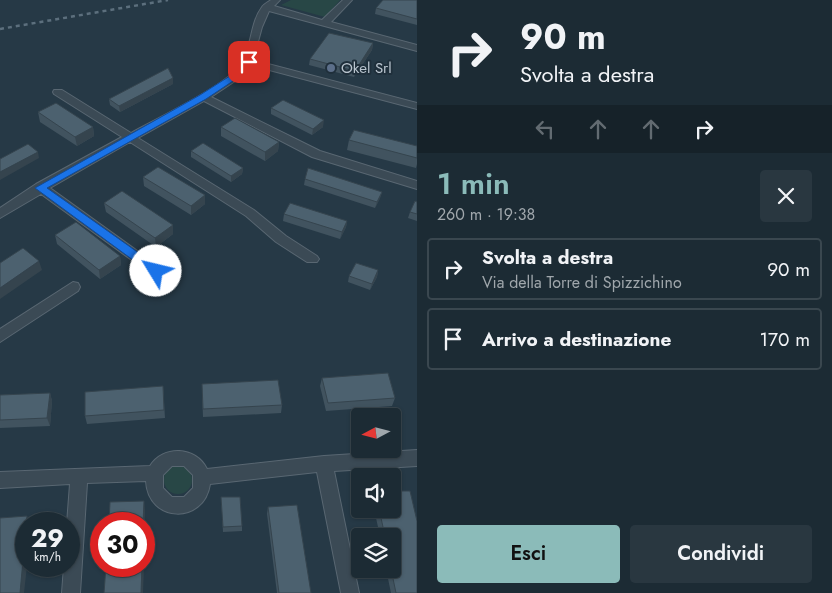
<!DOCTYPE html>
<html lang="it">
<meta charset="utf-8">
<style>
:root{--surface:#1c2b34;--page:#293740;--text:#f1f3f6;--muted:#a0a7ac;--line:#3a474f;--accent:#8bbbb9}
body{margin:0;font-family:Jost,sans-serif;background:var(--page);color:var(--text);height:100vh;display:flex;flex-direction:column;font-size:19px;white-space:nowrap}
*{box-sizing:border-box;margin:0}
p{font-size:16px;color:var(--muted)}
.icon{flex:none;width:28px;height:28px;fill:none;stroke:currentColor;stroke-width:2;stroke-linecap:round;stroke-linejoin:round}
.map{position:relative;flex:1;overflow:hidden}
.side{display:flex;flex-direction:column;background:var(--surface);width:415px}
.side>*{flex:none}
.guide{background:#1c2b34;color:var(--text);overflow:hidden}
.needle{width:32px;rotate:263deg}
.buttons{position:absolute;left:351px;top:408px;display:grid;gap:10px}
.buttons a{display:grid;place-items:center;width:50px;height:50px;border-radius:5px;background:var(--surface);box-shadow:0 1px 4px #0004,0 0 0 1px var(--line);font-size:25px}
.speed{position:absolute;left:15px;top:512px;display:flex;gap:10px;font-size:25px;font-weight:700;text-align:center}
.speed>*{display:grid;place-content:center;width:65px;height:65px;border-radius:50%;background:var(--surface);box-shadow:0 1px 4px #0004,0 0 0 1px var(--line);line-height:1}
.speed small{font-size:12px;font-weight:400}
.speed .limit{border:8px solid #d22;background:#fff;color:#111}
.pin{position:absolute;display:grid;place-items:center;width:42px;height:42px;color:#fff;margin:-21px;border-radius:10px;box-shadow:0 2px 8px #0006}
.me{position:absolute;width:55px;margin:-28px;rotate:306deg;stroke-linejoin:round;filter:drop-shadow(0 0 4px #0008)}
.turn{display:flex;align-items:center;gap:18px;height:105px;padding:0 20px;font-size:22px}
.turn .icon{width:65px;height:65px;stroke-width:2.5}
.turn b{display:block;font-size:35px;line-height:42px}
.lanes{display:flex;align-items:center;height:48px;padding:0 20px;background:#0003;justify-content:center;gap:25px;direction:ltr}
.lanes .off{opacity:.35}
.round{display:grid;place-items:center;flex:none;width:52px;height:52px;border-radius:5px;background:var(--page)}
.head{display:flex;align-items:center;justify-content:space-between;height:85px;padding:0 20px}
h1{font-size:30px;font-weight:600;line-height:38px;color:var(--accent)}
.primary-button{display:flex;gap:10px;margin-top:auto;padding:10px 20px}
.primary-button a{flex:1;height:58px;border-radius:5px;background:var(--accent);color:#111;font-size:20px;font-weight:600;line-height:58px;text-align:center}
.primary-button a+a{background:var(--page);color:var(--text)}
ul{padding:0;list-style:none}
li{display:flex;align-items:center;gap:15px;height:62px;margin:0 10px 8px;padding:0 10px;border:2px solid var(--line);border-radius:5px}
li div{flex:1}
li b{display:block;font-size:19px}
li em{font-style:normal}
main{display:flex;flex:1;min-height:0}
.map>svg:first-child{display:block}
.green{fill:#284746}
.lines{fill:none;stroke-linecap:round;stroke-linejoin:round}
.minor-casing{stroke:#596772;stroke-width:2}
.minor{fill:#3b4a55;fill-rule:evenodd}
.rail{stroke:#5c6f7d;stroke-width:2.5;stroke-dasharray:4 4;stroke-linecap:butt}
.wall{fill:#41535f}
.shaded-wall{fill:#35444e}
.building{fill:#4c616f;stroke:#35444e}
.route{fill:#1a73e8;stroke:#114b97}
.service-dot{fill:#5c6f8a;stroke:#1f2f3b;stroke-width:2}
.labels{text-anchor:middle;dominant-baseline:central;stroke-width:4;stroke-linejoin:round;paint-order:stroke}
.far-poi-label{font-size:15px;fill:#b9c4ce;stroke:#1f2f3b;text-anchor:start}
</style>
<main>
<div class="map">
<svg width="417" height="593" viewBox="0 0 417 593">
<rect width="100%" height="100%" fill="#263946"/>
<path class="green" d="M291 0H340L325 17 281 5Z
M164 480a14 14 0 1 1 28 0a14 14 0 1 1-28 0Z"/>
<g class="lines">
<g class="minor-casing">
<path id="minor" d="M271 0H280L274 6 322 20 343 0H352L331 22 417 45V51L269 11 262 27 253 60 417 103V109L250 65 241 77 211 97 320 151 417 181V189L312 157 204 101 138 138 254 210 286 236 317 256 319 259 317 262H307L276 242 246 216 130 142 50 188 161 268 163 271 161 274H151L41 194 0 218V208L36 184 122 137 54 94 53 92 54 90H62L131 133C156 119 228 85 241 64 252 47 250 23 262 7 263 5 268 2 271 0Z
M73 282 78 283 80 287 78 291 0 342V329Z
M417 450V466L334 471 359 593H341L317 472 210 484C204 525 148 523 146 481L87 483 80 593H62L64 566H69V524H67L70 484 0 488V472L150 466C163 445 196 446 207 469L324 456ZM172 466H184L193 475V488L184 497H172L163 488V475Z"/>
</g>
<use href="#minor" class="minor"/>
<path class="rail" d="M0 29 168 0"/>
</g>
<path class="wall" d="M417 0V25L375 14 376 8Z
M373 43 372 50 354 77 309 65 310 59Z
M173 84 120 112 110 105 109 99Z
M271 108 323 127 312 135 271 114Z
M38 112 93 127 94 136 77 146 40 122Z
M221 127 279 142 278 151 265 161 221 136Z
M349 140 417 146V164L416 168 347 150Z
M191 151 243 168 242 174 231 182 191 157Z
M143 177 205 195V204L191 215 144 186Z
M305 179 382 192 380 198 375 208 304 185Z
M417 202V221L408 218 410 212Z
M104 203 173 225V234L156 247 106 212Z
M284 214 347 221 346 227 340 239 283 221Z
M55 235 120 256 121 265 100 279 57 244Z
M378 270 377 277 370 290 348 282 349 276Z
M322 378 395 398 392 406 326 411 320 386Z
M163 386 165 418 87 424 85 416Z
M202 392 282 405 281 413 203 417Z
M50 393 52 401 50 426 0 428V395Z
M221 497 242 526V531L223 532Z
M268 507 311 593H277L267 514Z
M374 509H392L417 593H391L386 569H392V536H380Z"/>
<path class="shaded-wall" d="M373 43 372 50 354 77 355 71Z
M173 78V84L120 112 119 106Z
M324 120 323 127 312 135 313 129Z
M93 127 94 136 77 146 75 137Z
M279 142 278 151 265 161V152Z
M38 152 39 158 0 180V172Z
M243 168 242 174 231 182V176Z
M382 192 380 198 375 208 377 202Z
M205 195V204L191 215V206Z
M347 221 346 227 340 239 342 232Z
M173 225V234L156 247 155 238Z
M120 256 121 265 100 279 99 270Z
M39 261 42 270 0 299V288Z
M378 270 377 277 370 290 372 284Z
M50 393 52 401 50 426 47 418Z
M144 501 145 510 144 566V524H143Z
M27 516 30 523V524H26L27 566 24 593H20Z
M142 566H144L143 593H141Z"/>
<path class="building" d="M383 0H417V19L376 8Z
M329 33 373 43 355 71 310 59Z
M168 68 173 78 119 106 109 99Z
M283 100 324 120 313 129 271 108Z
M56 103 93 127 75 137 38 112Z
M235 118 279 142 265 152 221 127Z
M354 130 417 146V158L349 140Z
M203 143 243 168 231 176 191 151Z
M28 144 38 152 0 172V159Z
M158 167 205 195 191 206 143 177Z
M308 168 382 192 377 202 305 179Z
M122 191 173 225 155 238 104 203Z
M415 201 417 202V214L410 212Z
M290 203 347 221 342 232 284 214Z
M76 222 120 256 99 270 55 235Z
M23 248 39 261 0 288V263Z
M356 263 378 270 372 284 349 276Z
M388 373 395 398 328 403 322 378Z
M278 380 282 405 203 409 202 384Z
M163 386 164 410 85 416V392Z
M50 393 47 418 0 420V395Z
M392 491H410L417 521V593H396L391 569H392V536H385L379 509H392Z
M221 497H240L242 526 223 527Z
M144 501 143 524H109L110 502Z
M297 505 311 593H279L268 507Z
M27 516 20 593H0V518Z
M106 566H142L141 593H104Z"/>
<path class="route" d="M246 60 253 62 239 77 206 99 47 188 160 268 162 271 160 274H152L35 188 200 95 233 74Z"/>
<circle class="service-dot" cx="331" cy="68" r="5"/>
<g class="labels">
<g class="far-poi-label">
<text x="341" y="68">Okel Srl</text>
</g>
</g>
</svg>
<div class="buttons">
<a><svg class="needle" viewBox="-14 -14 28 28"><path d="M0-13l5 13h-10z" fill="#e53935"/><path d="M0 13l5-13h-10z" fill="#a0a7ac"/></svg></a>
<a><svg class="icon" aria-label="sound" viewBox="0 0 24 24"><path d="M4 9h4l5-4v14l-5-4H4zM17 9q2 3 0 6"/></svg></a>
<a><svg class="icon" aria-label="layers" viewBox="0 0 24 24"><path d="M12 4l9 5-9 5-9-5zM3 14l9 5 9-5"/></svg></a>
</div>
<div class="speed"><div>29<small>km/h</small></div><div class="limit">30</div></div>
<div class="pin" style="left:249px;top:62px;background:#d93025"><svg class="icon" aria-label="arrive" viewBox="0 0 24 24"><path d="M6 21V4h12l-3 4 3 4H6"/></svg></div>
<svg class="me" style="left:156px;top:271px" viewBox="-20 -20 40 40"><circle r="19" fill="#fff"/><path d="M0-13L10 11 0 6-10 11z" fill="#1a73e8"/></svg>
</div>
<section class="side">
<div class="guide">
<div class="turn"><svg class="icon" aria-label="right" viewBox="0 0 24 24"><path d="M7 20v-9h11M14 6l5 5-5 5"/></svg><div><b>90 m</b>Svolta a destra</div></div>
<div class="lanes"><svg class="icon off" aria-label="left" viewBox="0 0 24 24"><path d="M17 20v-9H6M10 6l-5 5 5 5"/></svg><svg class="icon off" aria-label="ahead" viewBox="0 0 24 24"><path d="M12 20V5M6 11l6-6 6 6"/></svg><svg class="icon off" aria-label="ahead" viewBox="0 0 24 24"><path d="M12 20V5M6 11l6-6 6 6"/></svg><svg class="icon" aria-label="right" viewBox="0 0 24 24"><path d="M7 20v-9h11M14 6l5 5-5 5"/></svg></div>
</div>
<div class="head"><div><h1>1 min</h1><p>260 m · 19:38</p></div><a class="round"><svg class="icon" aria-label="close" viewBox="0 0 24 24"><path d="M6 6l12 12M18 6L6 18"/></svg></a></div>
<ul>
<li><svg class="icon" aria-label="right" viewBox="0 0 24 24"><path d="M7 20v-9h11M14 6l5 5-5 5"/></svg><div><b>Svolta a destra</b><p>Via della Torre di Spizzichino</p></div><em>90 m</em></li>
<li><svg class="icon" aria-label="arrive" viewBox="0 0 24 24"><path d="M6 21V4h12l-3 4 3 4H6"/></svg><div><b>Arrivo a destinazione</b></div><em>170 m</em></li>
</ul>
<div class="primary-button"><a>Esci</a><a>Condividi</a></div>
</section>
</main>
